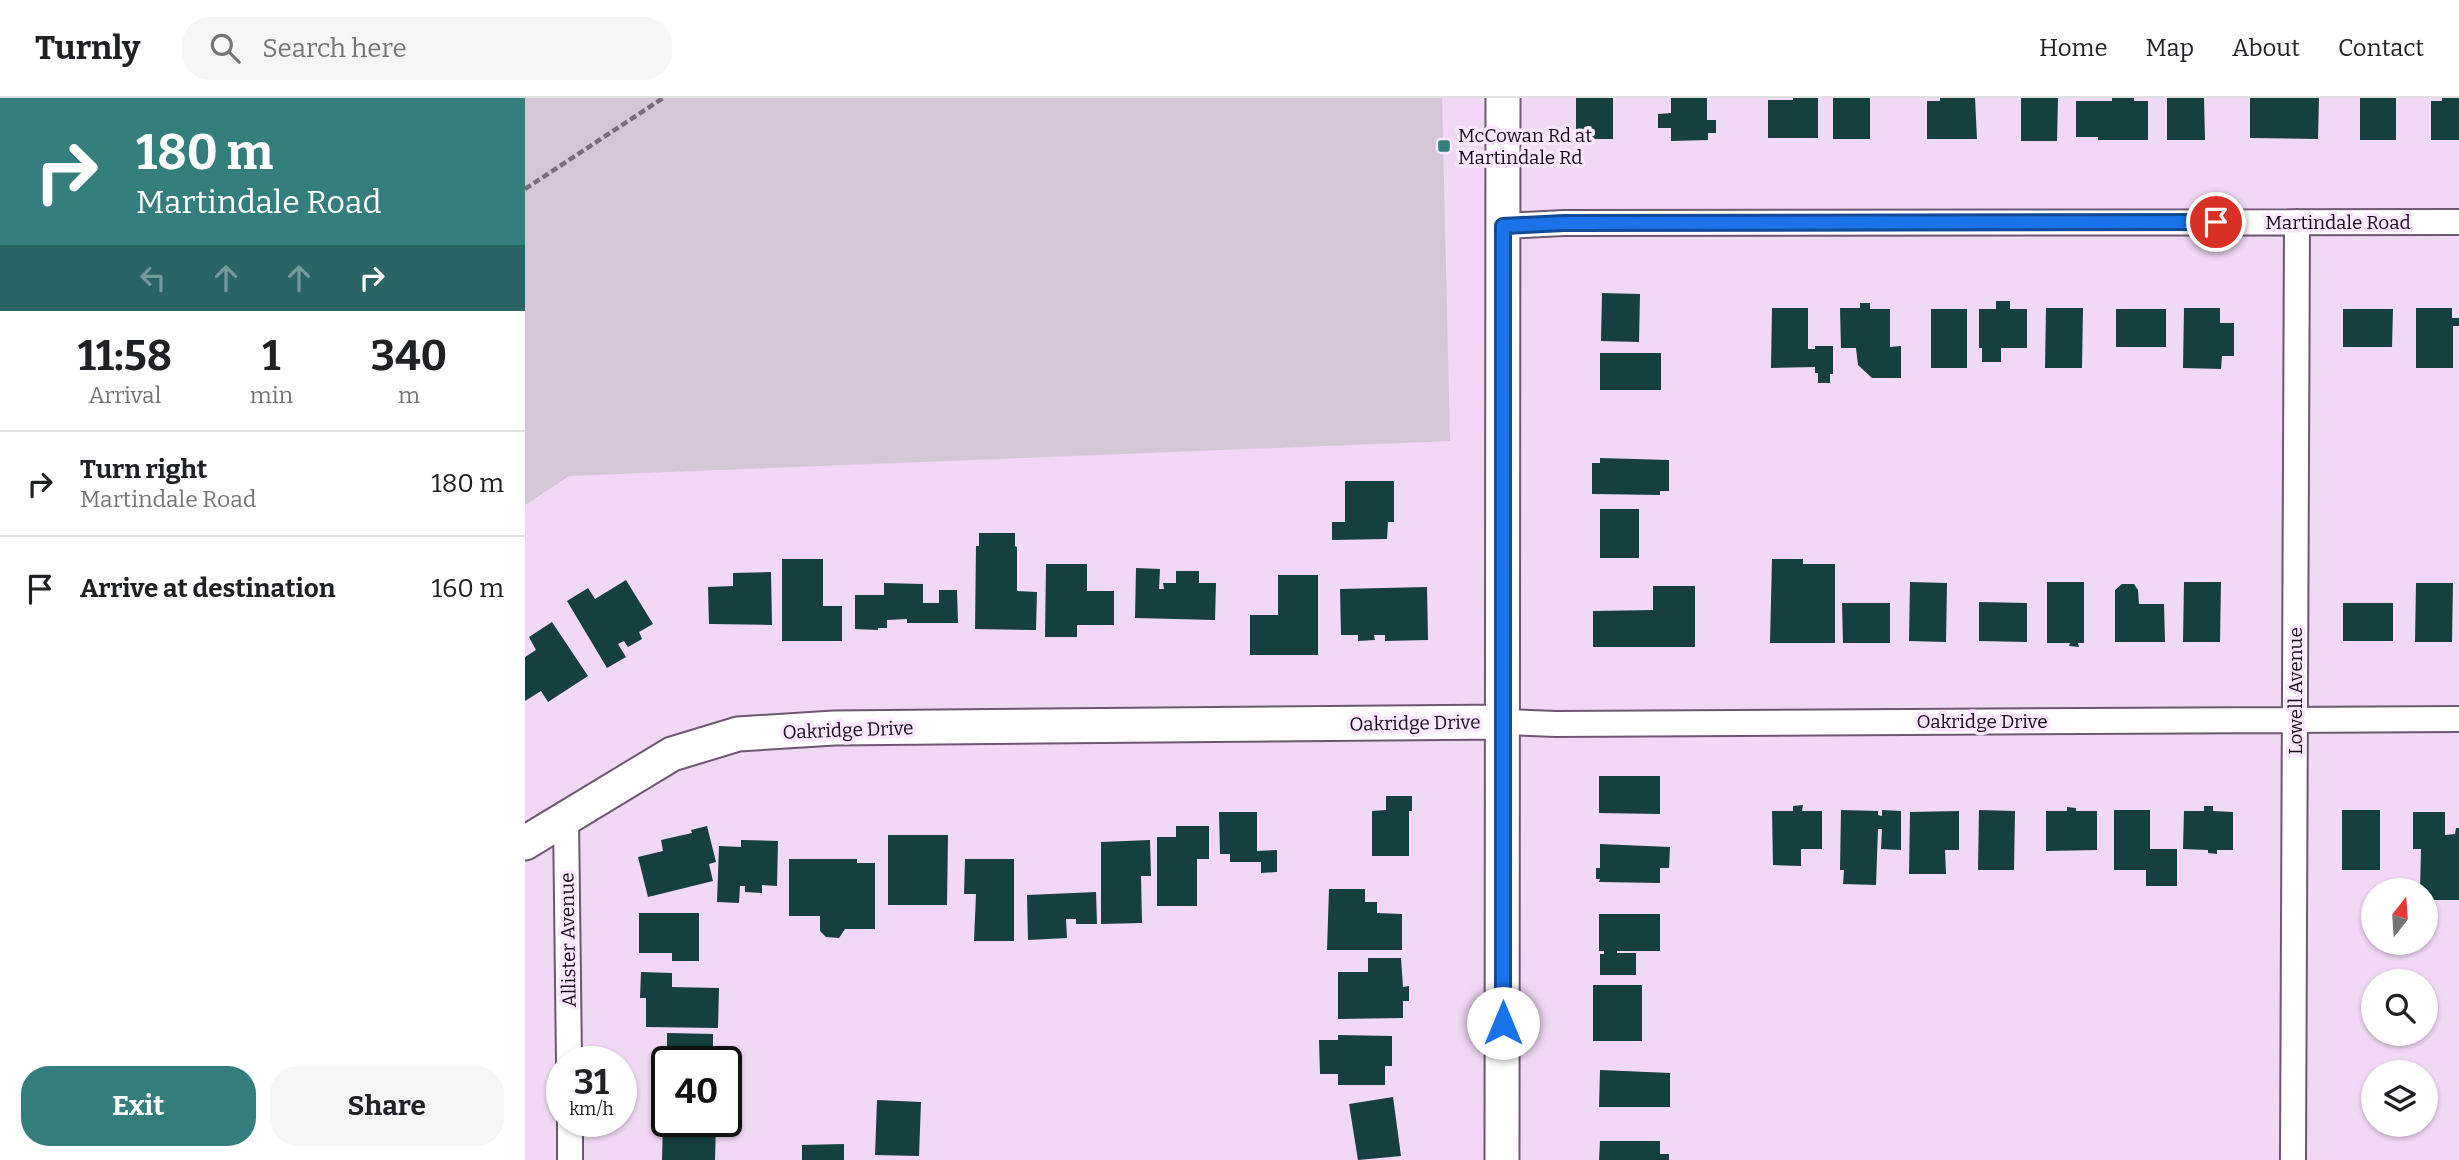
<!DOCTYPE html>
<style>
:root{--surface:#fff;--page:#f6f6f6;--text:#202124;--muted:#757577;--line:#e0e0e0;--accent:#357e7e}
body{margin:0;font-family:Bitter,serif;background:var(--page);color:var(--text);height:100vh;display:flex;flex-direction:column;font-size:26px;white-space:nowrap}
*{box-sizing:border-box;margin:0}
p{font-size:23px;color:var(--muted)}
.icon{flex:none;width:38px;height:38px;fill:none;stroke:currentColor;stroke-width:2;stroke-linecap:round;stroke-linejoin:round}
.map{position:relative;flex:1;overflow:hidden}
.details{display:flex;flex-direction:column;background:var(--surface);width:525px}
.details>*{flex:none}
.hud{background:#357e7e;color:#fff;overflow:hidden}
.needle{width:46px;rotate:17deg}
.fabs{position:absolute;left:1836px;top:780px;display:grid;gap:14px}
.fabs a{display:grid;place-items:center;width:77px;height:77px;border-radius:50%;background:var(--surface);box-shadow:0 2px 5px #0004;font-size:35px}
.speed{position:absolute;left:21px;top:948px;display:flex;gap:14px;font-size:35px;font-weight:700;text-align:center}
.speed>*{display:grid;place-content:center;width:91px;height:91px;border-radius:50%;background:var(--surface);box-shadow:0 2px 5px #0004;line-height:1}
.speed small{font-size:18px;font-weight:400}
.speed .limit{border:4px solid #111;border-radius:10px;background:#fff;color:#111}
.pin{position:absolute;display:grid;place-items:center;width:60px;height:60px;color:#fff;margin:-30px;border:4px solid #fff;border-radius:50%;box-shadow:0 2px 7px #0007}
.me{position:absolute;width:77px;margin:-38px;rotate:0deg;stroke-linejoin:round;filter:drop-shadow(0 0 5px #0008)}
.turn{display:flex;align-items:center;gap:24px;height:147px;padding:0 21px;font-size:32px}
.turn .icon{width:91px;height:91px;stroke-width:2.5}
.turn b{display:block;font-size:49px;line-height:60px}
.lanes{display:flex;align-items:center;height:66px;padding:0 21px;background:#0003;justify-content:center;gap:35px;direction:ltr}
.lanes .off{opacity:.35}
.eta{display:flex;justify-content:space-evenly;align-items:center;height:119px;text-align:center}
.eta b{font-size:42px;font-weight:700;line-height:49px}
.cta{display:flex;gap:14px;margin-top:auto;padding:14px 21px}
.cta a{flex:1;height:80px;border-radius:28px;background:var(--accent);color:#fff;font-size:28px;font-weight:700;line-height:80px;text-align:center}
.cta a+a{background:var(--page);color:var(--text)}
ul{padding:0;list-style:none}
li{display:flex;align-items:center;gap:21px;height:105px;padding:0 21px;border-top:2px solid var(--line)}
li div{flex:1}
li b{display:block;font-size:26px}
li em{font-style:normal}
header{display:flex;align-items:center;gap:42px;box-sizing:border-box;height:98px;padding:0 35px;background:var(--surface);border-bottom:2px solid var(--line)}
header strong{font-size:33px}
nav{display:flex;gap:38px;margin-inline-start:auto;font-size:24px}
.search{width:490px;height:63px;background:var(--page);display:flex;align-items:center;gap:18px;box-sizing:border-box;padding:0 24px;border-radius:28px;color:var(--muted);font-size:26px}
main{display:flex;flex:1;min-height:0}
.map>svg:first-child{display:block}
.green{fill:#d4c5d7}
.building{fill:#163f3f}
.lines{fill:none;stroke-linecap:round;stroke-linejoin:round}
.street-casing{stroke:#6d5771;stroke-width:28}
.secondary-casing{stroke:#6d5771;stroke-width:37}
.path{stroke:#7b6a7d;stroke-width:4.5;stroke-dasharray:7 3.5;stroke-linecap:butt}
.street{stroke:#fff;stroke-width:24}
.secondary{stroke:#fff;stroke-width:33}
.route-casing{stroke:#114b97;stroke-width:18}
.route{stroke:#1a73e8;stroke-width:12}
.poi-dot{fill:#357e7e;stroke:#fbe7ff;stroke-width:2.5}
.labels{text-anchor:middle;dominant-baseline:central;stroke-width:7;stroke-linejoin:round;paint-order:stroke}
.poi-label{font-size:19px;fill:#160d17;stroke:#fbe7ff;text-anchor:start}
.street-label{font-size:19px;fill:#160d17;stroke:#fbe7ff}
</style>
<header>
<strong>Turnly</strong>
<div class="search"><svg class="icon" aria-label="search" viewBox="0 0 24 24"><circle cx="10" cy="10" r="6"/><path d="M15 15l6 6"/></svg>Search here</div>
<nav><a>Home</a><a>Map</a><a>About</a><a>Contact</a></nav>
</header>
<main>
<section class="details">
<div class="hud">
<div class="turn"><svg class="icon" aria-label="right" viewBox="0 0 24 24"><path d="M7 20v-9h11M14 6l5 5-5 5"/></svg><div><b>180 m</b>Martindale Road</div></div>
<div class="lanes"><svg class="icon off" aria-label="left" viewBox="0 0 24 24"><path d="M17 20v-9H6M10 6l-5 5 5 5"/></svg><svg class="icon off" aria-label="ahead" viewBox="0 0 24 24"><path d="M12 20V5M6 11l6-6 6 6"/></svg><svg class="icon off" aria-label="ahead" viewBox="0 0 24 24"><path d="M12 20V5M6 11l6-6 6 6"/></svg><svg class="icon" aria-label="right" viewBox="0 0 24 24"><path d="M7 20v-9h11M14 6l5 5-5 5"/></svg></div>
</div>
<div class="eta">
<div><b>11:58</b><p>Arrival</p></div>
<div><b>1</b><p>min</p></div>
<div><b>340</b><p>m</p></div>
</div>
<ul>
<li><svg class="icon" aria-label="right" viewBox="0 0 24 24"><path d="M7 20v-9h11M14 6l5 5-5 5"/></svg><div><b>Turn right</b><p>Martindale Road</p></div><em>180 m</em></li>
<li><svg class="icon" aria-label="arrive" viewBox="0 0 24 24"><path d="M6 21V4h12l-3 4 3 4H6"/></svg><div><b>Arrive at destination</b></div><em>160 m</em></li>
</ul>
<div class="cta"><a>Exit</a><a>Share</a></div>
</section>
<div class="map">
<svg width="1934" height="1062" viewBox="0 0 1934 1062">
<rect width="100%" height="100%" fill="#f1d8f5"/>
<path class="green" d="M0 0H917L925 343 44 378 0 407Z"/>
<path class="building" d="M1051 0H1088V41H1051Z
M1146 0H1182V22H1191V35H1183V42L1146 43V30H1133V16L1146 15Z
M1268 0H1293V40H1243V2H1268Z
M1308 0H1345V41H1308Z
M1415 0H1450L1452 41H1402V3H1415Z
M1496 0H1533L1532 43H1496Z
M1587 0H1609V3H1623V42H1573V39H1551V3H1587Z
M1642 0H1679L1680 42H1642Z
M1725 0H1794L1793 41 1725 40Z
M1835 0H1871V42H1835Z
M1917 0H1934V42H1906V3H1917Z
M1077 195 1115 196 1114 244 1076 243Z
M1471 203H1485V211H1502V250H1476V264H1457V250H1454V211H1471Z
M1335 205H1345V211H1365V249L1376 248V280H1347L1333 267 1331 250H1316L1315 210H1335Z
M1247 210H1283V251H1290V248H1308V276H1305V285H1293V275H1290V269L1246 270Z
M1521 210H1558L1557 270H1520Z
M1659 210H1695V225H1709V258H1697L1696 271 1658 270Z
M1891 210H1927V220H1934V228H1928V270H1891Z
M1406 211H1442V270H1406Z
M1591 211H1641V249H1591Z
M1818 211H1868L1867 249H1818Z
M1075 255H1136V292H1075Z
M1075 360 1144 362V393H1135V397L1067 396V365H1075Z
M820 383H869V424H863L862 441 807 442V424H820Z
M1075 411H1114V460H1075Z
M454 435H490V448L492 449V493L512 494 511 532 450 531 451 448H454Z
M257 461H298V508H317V543H257Z
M1247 461H1278V466H1310V545H1245Z
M521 466H562V493H589V527H552V539H520Z
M611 470 635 471 634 491H639L638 485H651V473H674V485H691L690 522 610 520Z
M246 474 247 527 184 526 183 489 208 488V475Z
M753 477H793V557H725V517H753Z
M101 482 128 526 114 534 117 541 103 549 99 543 93 546 101 559 82 570 42 503 63 490 70 501Z
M1385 484 1422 485 1421 544 1384 543Z
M1522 484H1559V545H1553L1554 549 1544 548 1545 545H1522Z
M1659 484H1696L1695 544H1658Z
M359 485 398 486V505H414V492H432L433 525H382V521L362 522V530H353V532L330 531V497H359Z
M1891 485H1928L1927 544H1890Z
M1597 486H1609L1613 492 1614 506H1639L1640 544H1590V492Z
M1128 488H1170V549H1068V513L1128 512Z
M902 489 903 542 860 543V537H849L850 542 833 543V537H816L815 491Z
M1454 504 1502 505V544L1454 543Z
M1317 505H1365V545H1318Z
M1818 505H1868V543H1818Z
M27 524 63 578 23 604 16 593 0 603V559L11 552 4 539Z
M1074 678H1135V716L1074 715Z
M861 698H887V713H884V758H847V713L861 712Z
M1278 707 1277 713H1297V751H1276V768L1248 767 1247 713H1268V708Z
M1679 708H1688V713L1708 714V752H1692V756L1683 755V752L1658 751 1659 713H1679Z
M1542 709 1551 710V713H1572V752L1521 753V713H1542Z
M1316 712 1353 713V717L1357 718V712L1376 713V752L1356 751 1357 731H1353L1351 787 1318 786 1319 772H1315Z
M1454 712 1490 713 1489 772H1453Z
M1589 712H1625V751H1652V788H1621V772H1589Z
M1817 712H1855V772H1817Z
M1434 713V752H1420L1421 776H1384L1385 714Z
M694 714H732V753L752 752V774L736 775V764H705V756H695Z
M1888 714H1920V737L1930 736 1931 730H1934V802H1900V793H1895L1896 751H1888Z
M182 728 191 764 184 766 188 783 123 799 113 759 138 753 136 742 167 735 166 732Z
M651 728H684V761H672V808H632V739H651Z
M363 737H423L422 807H363Z
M216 742 253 743 252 788 237 787V795L220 794V788H215L214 805 192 804 194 748 216 749Z
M625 742 626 778H616L617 825 576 826V744Z
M1075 746 1145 749 1144 770H1135V785L1074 784 1075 781H1071V770H1075Z
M264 761H332V765H350V831H320L314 840 301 839 295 833V818H264Z
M440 761H489V843H449L451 796H439Z
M804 791H840V804H852V815L877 816V852H802Z
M571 794 572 826H551V821H541L542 840 503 842 502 797Z
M114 815H174V863H147V855H114Z
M1074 816H1135V853H1092V855H1111V877H1075V856H1079V853H1074Z
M843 860H876L878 889 884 888V903H878V920L813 921V874H843Z
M116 874 147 875V889L194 890 193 930 121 929V900H115Z
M1068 887H1117V943H1068Z
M142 935 188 936V950H194L193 964H142Z
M813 937 867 938V968H860V987H813V976H795L794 942H813Z
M1075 972 1145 975V1009H1074Z
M868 999 876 1058 833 1062 824 1006Z
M352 1002 396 1004 394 1058 350 1057Z
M138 1024 191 1025 190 1062H137Z
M1075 1043H1135V1056H1144V1062H1074Z
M319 1046V1062H277V1047Z"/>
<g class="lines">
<g class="street-casing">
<path id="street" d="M978 128 1039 125 1934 124
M979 624 1031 626 1934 621
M41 720 44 964
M45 1024V1062
M1768 1062 1772 124"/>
</g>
<g class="secondary-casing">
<path id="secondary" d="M0 745 147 656 213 636 309 630 979 624
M977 1062 978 0"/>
</g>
<path class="path" d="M0 91 138 0"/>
<use href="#street" class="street"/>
<use href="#secondary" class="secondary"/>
</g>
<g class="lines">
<g class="route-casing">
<path id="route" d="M978 925V128L1039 125 1691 124"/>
</g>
<use href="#route" class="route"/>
</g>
<rect class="poi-dot" x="912" y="41" width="14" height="14" rx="3.5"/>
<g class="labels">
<g class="poi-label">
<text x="933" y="37">McCowan Rd at<tspan x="933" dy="22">Martindale Rd</tspan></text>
</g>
<g class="street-label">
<text x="1813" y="124">Martindale Road</text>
<text transform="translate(1770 593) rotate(-90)">Lowell Avenue</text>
<text x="1457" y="623">Oakridge Drive</text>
<text transform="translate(890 625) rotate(-1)">Oakridge Drive</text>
<text transform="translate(323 632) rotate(-2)">Oakridge Drive</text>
<text transform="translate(43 842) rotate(-91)">Allister Avenue</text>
</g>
</g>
</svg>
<div class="fabs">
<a><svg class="needle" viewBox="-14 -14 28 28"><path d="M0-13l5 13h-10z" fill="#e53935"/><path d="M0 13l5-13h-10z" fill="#757577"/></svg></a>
<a><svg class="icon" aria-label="search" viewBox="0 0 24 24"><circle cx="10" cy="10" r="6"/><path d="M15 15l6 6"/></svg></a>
<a><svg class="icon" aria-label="layers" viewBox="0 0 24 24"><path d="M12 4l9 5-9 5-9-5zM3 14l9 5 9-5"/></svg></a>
</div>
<div class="speed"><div>31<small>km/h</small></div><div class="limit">40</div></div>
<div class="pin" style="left:1691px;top:124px;background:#d93025"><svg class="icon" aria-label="arrive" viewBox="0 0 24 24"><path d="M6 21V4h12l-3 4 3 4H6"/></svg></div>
<svg class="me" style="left:978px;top:925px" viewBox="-20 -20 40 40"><circle r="19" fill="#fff"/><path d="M0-13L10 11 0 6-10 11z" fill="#1a73e8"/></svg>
</div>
</main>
